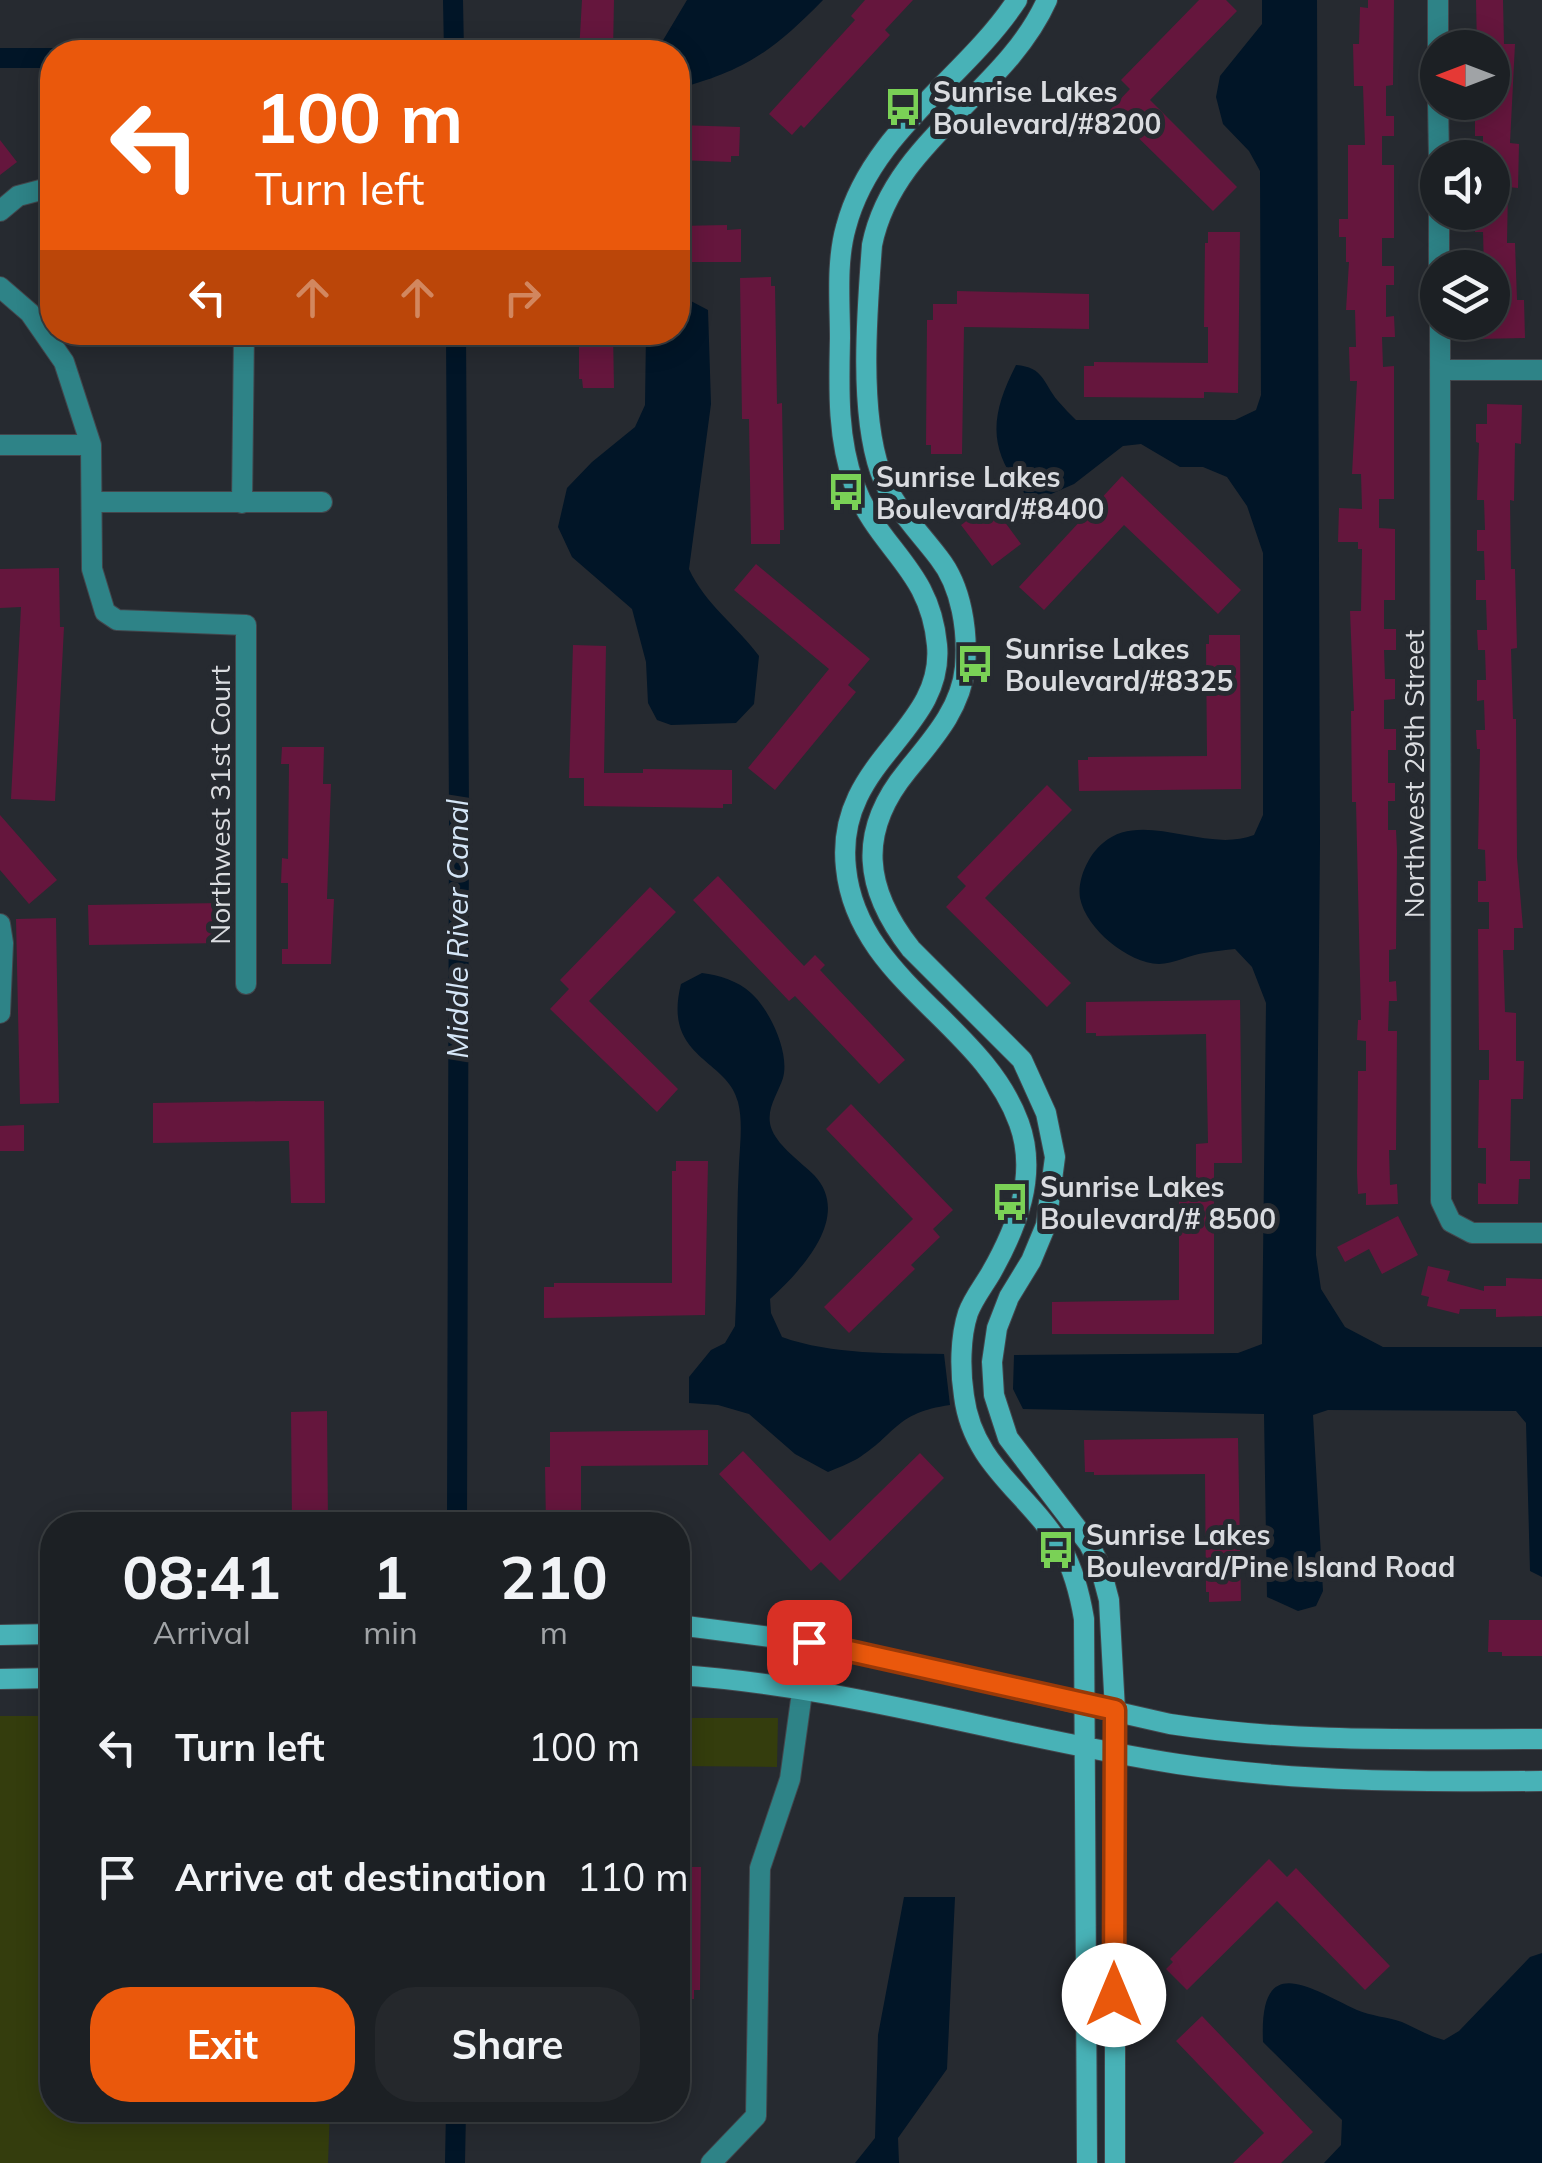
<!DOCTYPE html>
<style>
:root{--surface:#1c2024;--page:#25282c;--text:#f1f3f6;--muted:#a0a3a6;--line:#3a3e41;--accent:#ea580c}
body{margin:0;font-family:Mulish,sans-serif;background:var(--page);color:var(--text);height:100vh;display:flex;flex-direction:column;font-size:38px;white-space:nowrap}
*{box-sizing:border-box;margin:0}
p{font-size:32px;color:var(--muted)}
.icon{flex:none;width:55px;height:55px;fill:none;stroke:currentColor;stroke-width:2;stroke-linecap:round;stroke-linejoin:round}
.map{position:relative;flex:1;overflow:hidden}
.side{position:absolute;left:40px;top:1512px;width:650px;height:610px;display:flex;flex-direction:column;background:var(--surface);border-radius:40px;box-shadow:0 5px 25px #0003,0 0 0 2px var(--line)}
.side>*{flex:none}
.top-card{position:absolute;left:40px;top:40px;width:650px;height:305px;border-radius:40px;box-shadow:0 5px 25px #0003,0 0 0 2px var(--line);background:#ea580c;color:#fff;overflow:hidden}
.needle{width:65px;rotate:270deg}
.controls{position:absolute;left:1420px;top:30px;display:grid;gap:20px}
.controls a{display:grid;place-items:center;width:90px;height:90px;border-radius:50%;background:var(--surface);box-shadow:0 5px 25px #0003,0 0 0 2px var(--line);font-size:50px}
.pin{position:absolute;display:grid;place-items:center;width:85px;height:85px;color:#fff;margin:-42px;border-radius:20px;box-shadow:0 5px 15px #0006}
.me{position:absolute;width:110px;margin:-55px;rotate:0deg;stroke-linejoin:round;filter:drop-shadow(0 0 8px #0008)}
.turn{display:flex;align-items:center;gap:35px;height:210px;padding:0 50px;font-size:45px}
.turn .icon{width:130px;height:130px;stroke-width:2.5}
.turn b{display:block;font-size:70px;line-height:85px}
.lanes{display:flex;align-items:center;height:95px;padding:0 50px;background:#0003;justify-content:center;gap:50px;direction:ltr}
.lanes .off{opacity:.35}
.eta{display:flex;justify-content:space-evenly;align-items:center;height:170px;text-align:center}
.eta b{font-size:60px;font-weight:700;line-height:70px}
.cta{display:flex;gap:20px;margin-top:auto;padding:20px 50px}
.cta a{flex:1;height:115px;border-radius:40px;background:var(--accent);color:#fff;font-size:40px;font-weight:700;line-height:115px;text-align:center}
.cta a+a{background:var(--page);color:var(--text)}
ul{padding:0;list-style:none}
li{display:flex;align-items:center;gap:30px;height:130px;padding:0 50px}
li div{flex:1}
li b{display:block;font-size:38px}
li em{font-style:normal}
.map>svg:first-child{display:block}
.green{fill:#343d0d}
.water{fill:#011527}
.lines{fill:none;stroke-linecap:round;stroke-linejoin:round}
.canal{stroke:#011527;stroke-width:20}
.building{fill:#65163d}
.street-casing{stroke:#43464c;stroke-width:22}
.secondary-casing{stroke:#43464c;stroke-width:22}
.street{stroke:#2e8387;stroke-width:20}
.secondary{stroke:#48b2b7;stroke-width:20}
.route-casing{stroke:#983908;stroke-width:25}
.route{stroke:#ea580c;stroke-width:18}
.labels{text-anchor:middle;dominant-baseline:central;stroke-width:10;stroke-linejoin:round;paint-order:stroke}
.poi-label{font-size:28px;font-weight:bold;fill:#dadce0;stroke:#262a30;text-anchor:start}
.street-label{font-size:28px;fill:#dadce0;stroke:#262a30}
.water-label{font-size:30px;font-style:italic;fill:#d5e6f7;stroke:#262a30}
</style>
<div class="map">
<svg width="1542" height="2163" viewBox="0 0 1542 2163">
<rect width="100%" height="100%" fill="#262a30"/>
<path class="green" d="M0 1716H52V2110H330L328 2163H0Z
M678 1718H778L777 1767 678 1766Z"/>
<path class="water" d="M687 0H823C775 49 747 70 680 88L678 87V52H656Z
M1262 0H1317L1320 843 1316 1255 1321 1289 1345 1327 1383 1347H1542V1577L1530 1571 1526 1423 1516 1411 1328 1410 1313 1415 1323 1591 1316 1606 1298 1611 1267 1597 1264 1414 1023 1409 1013 1389 1014 1355 1238 1353 1262 1344 1266 1003 1252 967 1235 949C1225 950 1215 951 1204 953 1190 955 1173 964 1159 964 1128 963 1086 929 1080 898 1077 879 1089 854 1103 843 1143 809 1205 854 1254 835L1263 815V553L1247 506 1227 477 1203 467H1180L1141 444 1123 446 1074 484 1049 495 1025 494C987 449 990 416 1016 365 1044 367 1043 383 1058 401 1064 408 1070 414 1076 420H1235L1256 410 1261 395 1260 171 1249 151 1223 124 1216 97 1220 76 1262 24Z
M678 300H689L708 310 711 404 689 569C705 604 736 625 759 656L754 704 736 723 671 725 657 720 648 703 646 662 632 609 572 557 558 527 567 488 592 462 635 427 645 405 646 333 678 332Z
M702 973C719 975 738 981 751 993 770 1010 790 1053 783 1078 778 1094 764 1111 772 1130 779 1147 801 1162 814 1175 853 1216 801 1271 770 1299L771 1313 782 1337C832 1355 892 1353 944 1354L950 1405C894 1413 897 1434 857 1459 848 1464 837 1468 828 1472L795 1454 749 1414 718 1405 689 1403V1377L711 1350 725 1343 735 1326C738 1272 736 1218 739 1164 740 1144 743 1122 738 1102 727 1058 662 1059 681 984Z
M904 1897H955L947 2069 898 2138 899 2163H855L875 2138 878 2035Z
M1542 1953V2163H1324L1341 2145 1342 2120 1263 2042C1259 1952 1306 1986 1357 2010 1371 2016 1387 2017 1402 2022 1416 2028 1428 2036 1444 2040L1459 2031 1530 1957Z"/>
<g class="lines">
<path class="canal" d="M453 0 454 52
M0 58H52
M456 332 459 815 457 1525
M455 2163 456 2110"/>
</g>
<path class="building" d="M582 0H614L613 52H579Z
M865 0H913L885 30 890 35 804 128 801 125 792 135 769 114 855 20 851 16Z
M1199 0H1226L1237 11 1150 100 1237 187 1213 211 1110 110 1130 89 1121 80Z
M1368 0H1394L1393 85 1386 86V116H1394V136H1382V165H1394V238H1382V266H1394V285H1386V317L1394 316 1395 337H1382L1383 367 1394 366V499H1379V528L1395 529V600H1384V629H1396V650H1384L1385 679H1395V699L1384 700V729H1396V750H1388V783H1395V801H1388V830H1396L1397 851 1396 949 1389 950V982L1396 981 1397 1001H1389L1388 1031H1397L1396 1150H1389L1390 1185 1397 1184 1398 1204 1366 1205V1193L1358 1194 1357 1173 1358 1071H1366V1041L1357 1040 1358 1020H1361L1356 802H1352L1351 711H1354L1350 611H1361L1362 549H1358V542H1338L1339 508 1362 509 1361 474H1352L1357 381H1350L1349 347H1356L1355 310H1346L1349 262H1346V237H1339V219H1348V145H1365L1363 86H1354L1353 44H1359L1360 7 1368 8Z
M1476 0H1503L1504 44H1515L1510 143 1519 144 1518 188 1508 187 1507 243H1515L1517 300H1524L1525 338 1476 339V322H1492V268H1484L1483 232H1475V212H1492V158H1483V136H1475V116H1483V102H1492V48H1477Z
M678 125 740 127 739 156H731V162L678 160Z
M0 140 17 162 0 175Z
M727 225V230L741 229V262H678V226Z
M1208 232H1240L1238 393 1204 392V398L1084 397V366H1094V362L1208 363V327H1204L1205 243H1208Z
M771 277V286H775L777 404 782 403 784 530H780V544H751L749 419H742L740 278Z
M957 291 1089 294V329L964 327 962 454H931V445H926L927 320H933V304H957Z
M579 332H613L614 388H583L582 379H579Z
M1487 404 1522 405 1521 444 1515 443 1514 501 1510 500 1511 569H1515L1517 648 1511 649 1513 719H1516L1517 858 1523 928H1514V950H1503L1505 1012 1516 1013V1061H1524L1523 1099H1511L1510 1161H1530V1179H1519L1518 1204H1478V1183L1486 1184V1148H1478L1479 1080H1489V1050H1479L1478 929H1489V902H1478V881H1486L1485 850 1478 849 1480 749H1477L1476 730H1485L1484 700 1477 701V680H1486L1485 650H1478L1477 630H1487L1486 600H1476V580H1485L1484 551H1477V530H1485L1484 500H1477L1479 443 1476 442V424H1487Z
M1122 476 1241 590 1218 614 1124 525 1044 610 1019 587Z
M991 503 1021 544 992 566 961 525Z
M756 564 870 659 848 685 856 692 775 790 748 768 829 669 734 590Z
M59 568 60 627H64L55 801 11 799 21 607 0 608V569Z
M1209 635H1240L1241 789 1079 791 1078 760H1088V757L1207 756 1206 644H1209Z
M573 645 606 646 604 773H643V769L732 770V804H723V808L584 806V778H569Z
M282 747H324L323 784H331L327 899H334L331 964H282V949H288V883H281L282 858 288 859 289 764H281Z
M1047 785 1072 810 985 898 1071 983 1047 1007 946 907 966 886 957 877Z
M0 815 57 880 29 904 0 870Z
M718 876 804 966 815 955 825 965 820 970 905 1060 879 1084 795 996 789 1001 693 900Z
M650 887 676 912 589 1001 678 1089 657 1112 550 1009 569 989 560 980Z
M222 903 223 943 89 945 88 905Z
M56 918 59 1103 20 1104 16 919Z
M1240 1000 1242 1163H1214V1334H1052V1302L1179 1300V1189H1184V1180H1196V1144L1208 1143 1206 1034 1096 1036V1033H1086V1002Z
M278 1101H324L325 1203H291L289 1141 153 1143V1103Z
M851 1104 953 1210 933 1229 940 1237 911 1265 915 1269 849 1333 824 1307 913 1219 826 1129Z
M24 1125V1151H0V1126Z
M676 1161H708L705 1315 544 1318V1287H554V1283H672V1171H676Z
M1398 1216 1418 1255 1382 1274 1369 1249 1345 1262 1337 1247Z
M1428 1266 1450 1271 1447 1281 1484 1291V1286H1506V1278L1542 1279V1316L1496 1317V1309H1460L1459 1314 1427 1306 1429 1297 1421 1295Z
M327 1411 328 1525H292L291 1412Z
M708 1430V1465L581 1466V1525H546L545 1467H550V1432Z
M1238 1438 1241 1601 1209 1602V1592H1206L1205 1474 1094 1475V1472H1085L1084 1440Z
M743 1451 830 1541 920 1453 944 1478 840 1581 821 1562 811 1571 719 1474Z
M1489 1620H1542V1656H1502V1652H1488Z
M1269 1859 1287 1877 1296 1868 1390 1966 1365 1990 1277 1901 1187 1990 1166 1969 1173 1962 1170 1959Z
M678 1867H701L700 1990H694V1999H678Z
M1202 2016 1313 2132 1281 2163H1233L1264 2133 1176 2041Z"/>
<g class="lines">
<g class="street-casing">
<path id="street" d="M1438 0V48
M1438 102 1439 158
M0 211 18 196 52 187
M1439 212V268
M0 287 30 313 64 362 91 445 92 569 105 612 117 620 246 625V984
M1440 322 1441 1201 1451 1222 1472 1233H1542
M1440 370H1542
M0 445H91
M92 502H322
M242 503 244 332
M0 924 3 943 0 1013
M711 2163 756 2116 760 1868 790 1779 809 1642"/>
</g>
<g class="secondary-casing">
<path id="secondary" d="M1017 0C965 79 871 131 846 227 836 262 840 302 840 338 839 387 837 437 854 484 878 550 930 567 937 645 945 732 834 761 846 868 857 980 983 1023 1019 1123 1038 1175 1017 1227 991 1273 984 1285 973 1299 968 1313 960 1337 960 1371 964 1396 973 1467 1030 1493 1062 1549 1074 1571 1080 1595 1084 1619L1087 2163
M1047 0C1005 94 893 140 872 245 867 311 859 410 880 471 892 506 918 530 939 558 962 587 968 632 965 667 961 709 932 740 907 771 857 832 864 889 911 949L1022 1060 1046 1113 1055 1157 1046 1225 1031 1261 1009 1297 997 1328 992 1362 994 1395 1008 1438 1089 1544 1100 1566 1109 1600 1115 1710V2163
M678 1625 809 1642 1170 1724C1294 1743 1418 1739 1542 1739
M0 1635 52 1634
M678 1675C848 1686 1010 1738 1178 1764 1299 1782 1420 1782 1542 1781
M0 1679 52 1678"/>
</g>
<use href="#street" class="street"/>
<use href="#secondary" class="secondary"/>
</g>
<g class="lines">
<g class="route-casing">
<path id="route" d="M809 1642 1115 1710 1114 1995"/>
</g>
<use href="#route" class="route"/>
</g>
<defs>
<g id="bus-bare" transform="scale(3)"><path d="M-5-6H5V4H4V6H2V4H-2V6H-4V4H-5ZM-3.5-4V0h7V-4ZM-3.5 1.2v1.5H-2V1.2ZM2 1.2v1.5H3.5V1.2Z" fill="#7ad156" stroke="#262a30" stroke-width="2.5" paint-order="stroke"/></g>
</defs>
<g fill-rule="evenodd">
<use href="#bus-bare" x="903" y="107"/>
<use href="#bus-bare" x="846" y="492"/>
<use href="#bus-bare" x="975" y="664"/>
<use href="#bus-bare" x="1010" y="1202"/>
<use href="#bus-bare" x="1056" y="1550"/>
</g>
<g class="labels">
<g class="poi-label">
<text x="933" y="91">Sunrise Lakes<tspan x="933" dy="32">Boulevard/#8200</tspan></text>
<text x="876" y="476">Sunrise Lakes<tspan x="876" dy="32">Boulevard/#8400</tspan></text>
<text x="1005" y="648">Sunrise Lakes<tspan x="1005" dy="32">Boulevard/#8325</tspan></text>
<text x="1040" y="1186">Sunrise Lakes<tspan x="1040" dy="32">Boulevard/# 8500</tspan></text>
<text x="1086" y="1534">Sunrise Lakes<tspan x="1086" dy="32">Boulevard/Pine Island Road</tspan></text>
</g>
<g class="street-label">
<text transform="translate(1413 774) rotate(-90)">Northwest 29th Street</text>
<text transform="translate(219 805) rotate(-90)">Northwest 31st Court</text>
</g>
<g class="water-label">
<text transform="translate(457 929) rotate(-90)">Middle River Canal</text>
</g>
</g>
</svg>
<div class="controls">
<a><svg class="needle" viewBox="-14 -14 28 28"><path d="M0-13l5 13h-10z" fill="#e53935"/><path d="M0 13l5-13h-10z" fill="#a0a3a6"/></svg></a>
<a><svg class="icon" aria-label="sound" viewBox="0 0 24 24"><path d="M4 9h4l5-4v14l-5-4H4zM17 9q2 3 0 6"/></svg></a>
<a><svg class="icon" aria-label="layers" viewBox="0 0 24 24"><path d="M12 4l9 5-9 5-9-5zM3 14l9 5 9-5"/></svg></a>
</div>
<div class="pin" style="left:809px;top:1642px;background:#d93025"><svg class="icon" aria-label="arrive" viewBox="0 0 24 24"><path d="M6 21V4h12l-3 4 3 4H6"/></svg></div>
<svg class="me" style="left:1114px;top:1995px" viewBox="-20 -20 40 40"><circle r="19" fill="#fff"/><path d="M0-13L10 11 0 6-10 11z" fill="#ea580c"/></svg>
<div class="top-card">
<div class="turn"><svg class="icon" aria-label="left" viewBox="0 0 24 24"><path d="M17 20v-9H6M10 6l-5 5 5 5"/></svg><div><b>100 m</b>Turn left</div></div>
<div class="lanes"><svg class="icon" aria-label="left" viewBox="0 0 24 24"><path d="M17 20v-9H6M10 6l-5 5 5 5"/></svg><svg class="icon off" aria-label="ahead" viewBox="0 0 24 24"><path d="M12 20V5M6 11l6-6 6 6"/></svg><svg class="icon off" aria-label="ahead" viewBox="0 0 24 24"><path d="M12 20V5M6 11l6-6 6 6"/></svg><svg class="icon off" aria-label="right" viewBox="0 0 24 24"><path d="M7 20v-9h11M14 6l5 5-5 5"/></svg></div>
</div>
<section class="side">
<div class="eta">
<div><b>08:41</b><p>Arrival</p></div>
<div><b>1</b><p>min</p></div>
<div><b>210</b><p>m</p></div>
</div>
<ul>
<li><svg class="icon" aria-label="left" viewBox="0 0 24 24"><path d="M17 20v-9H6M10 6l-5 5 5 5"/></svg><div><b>Turn left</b></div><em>100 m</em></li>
<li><svg class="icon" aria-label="arrive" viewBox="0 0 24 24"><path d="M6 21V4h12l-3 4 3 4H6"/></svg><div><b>Arrive at destination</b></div><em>110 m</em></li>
</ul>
<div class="cta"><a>Exit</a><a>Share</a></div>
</section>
</div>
